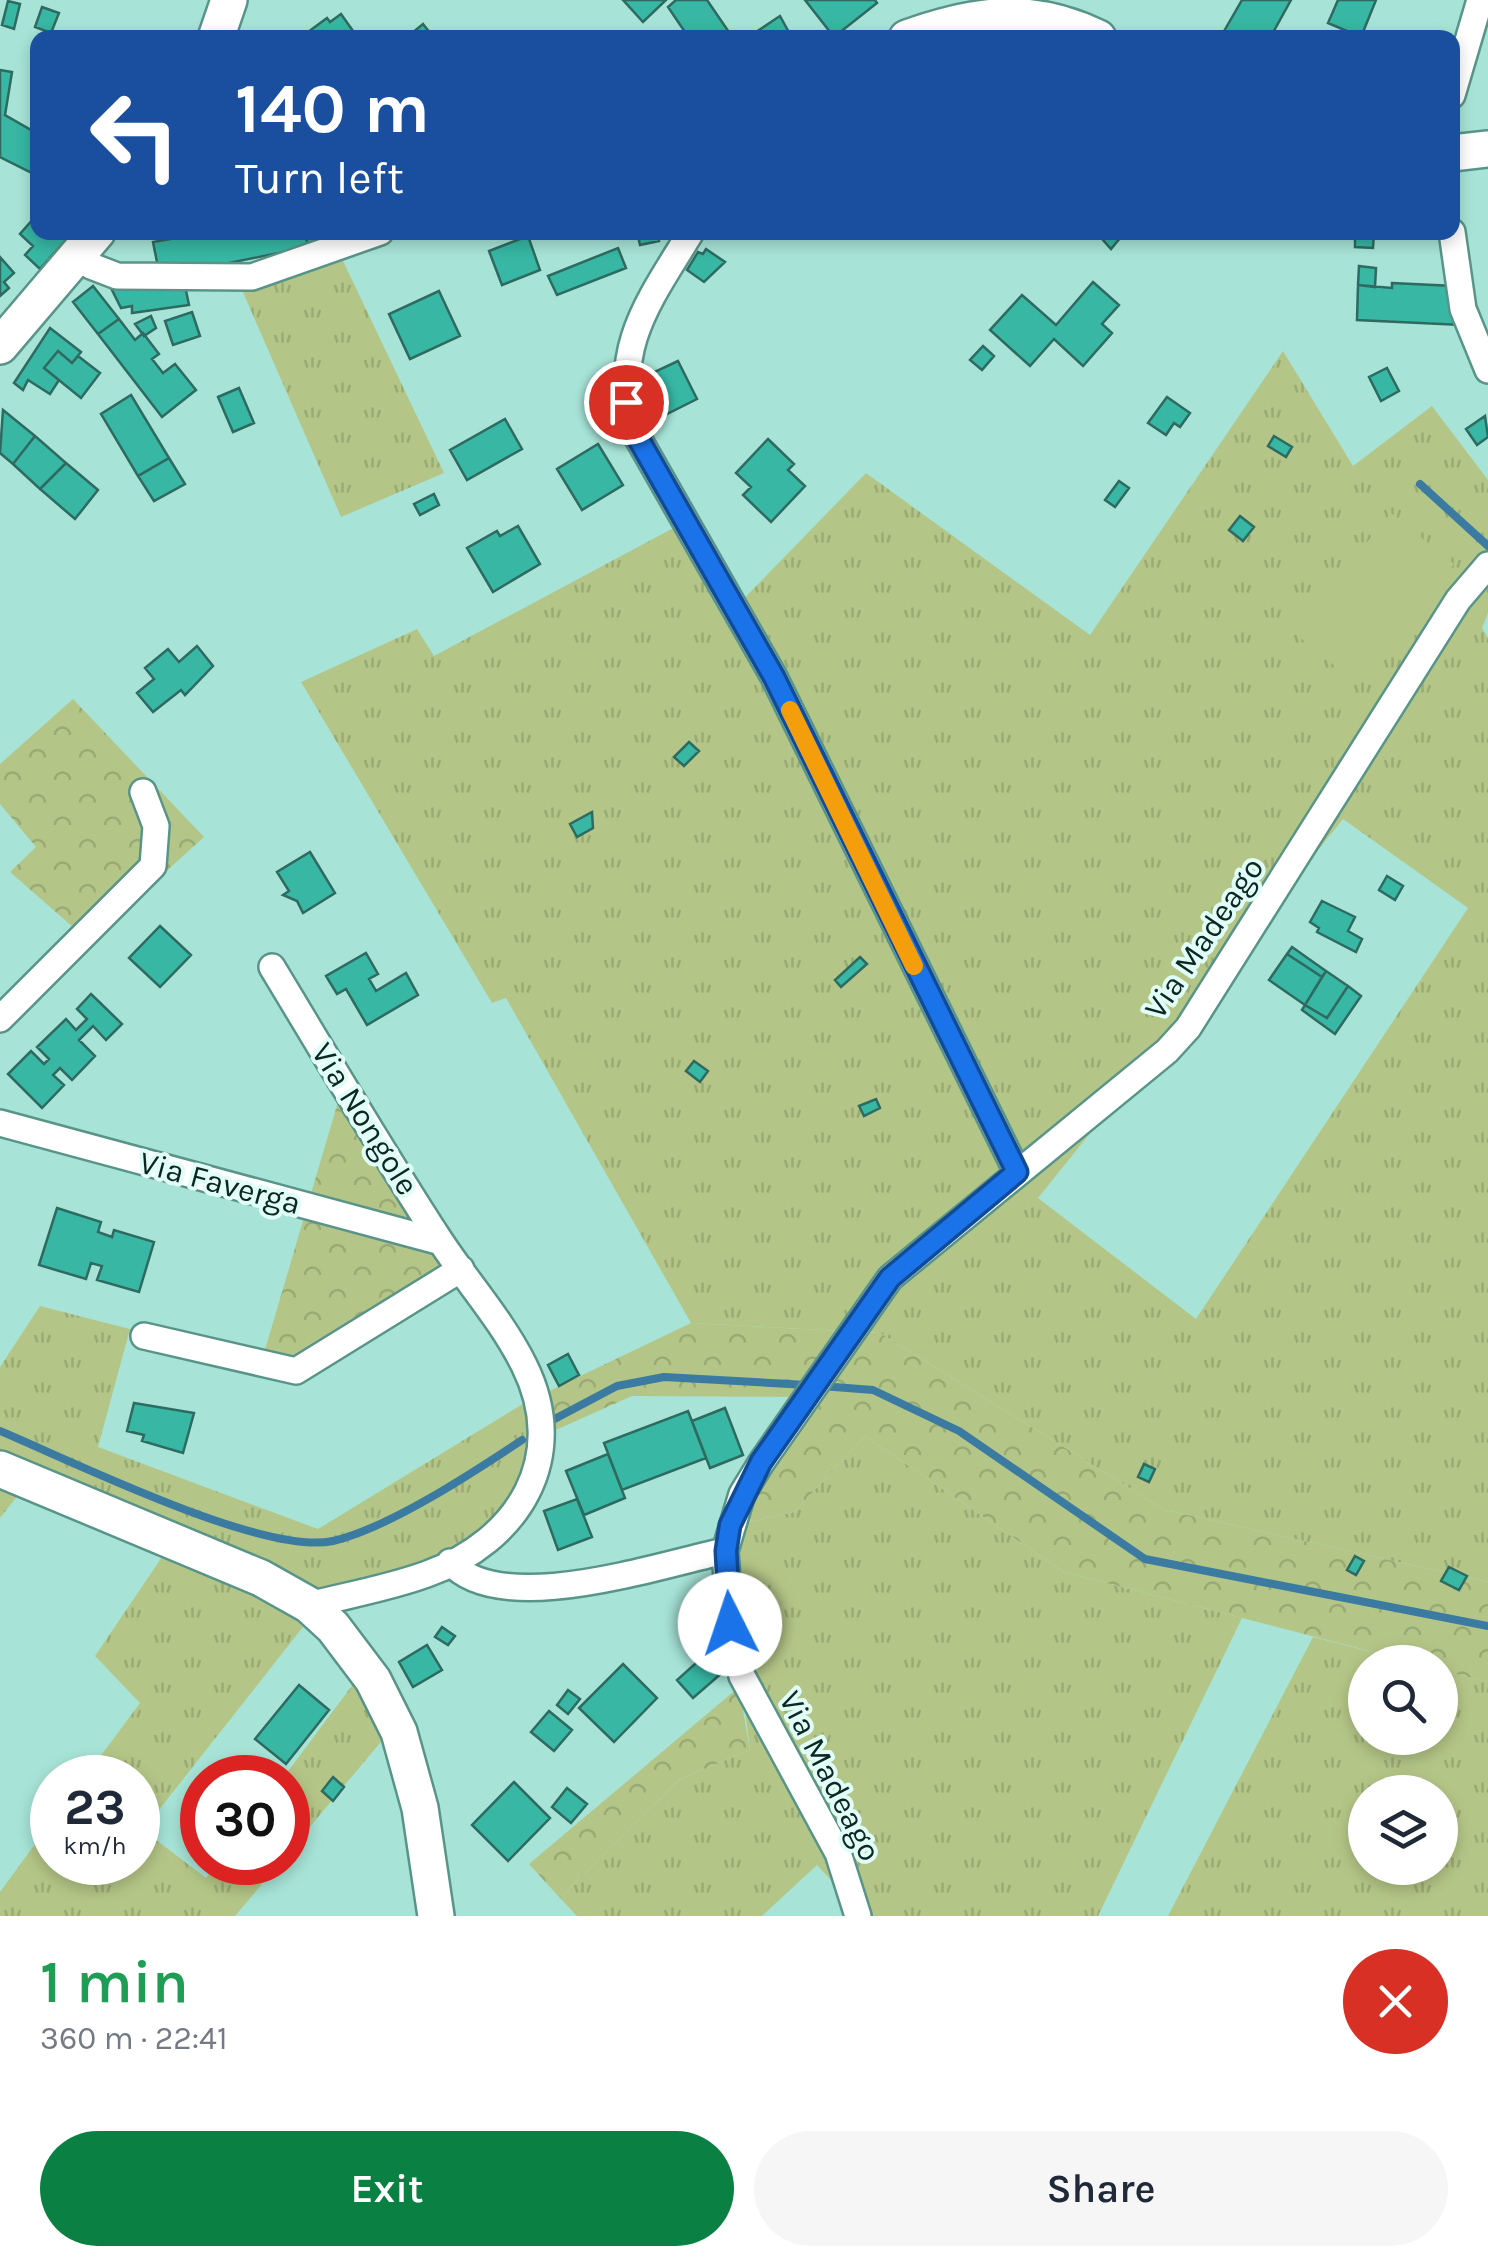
<!DOCTYPE html>
<meta charset="utf-8">
<style>
:root{--surface:#fff;--page:#f6f6f7;--text:#1f2937;--muted:#747a83;--accent:#0b8043}
body{margin:0;font-family:Karla,sans-serif;background:var(--page);color:var(--text);height:100vh;display:flex;flex-direction:column;font-size:38px;white-space:nowrap}
*{box-sizing:border-box;margin:0}
p{font-size:32px;color:var(--muted)}
.icon{flex:none;width:55px;height:55px;fill:none;stroke:currentColor;stroke-width:2;stroke-linecap:round;stroke-linejoin:round}
.map{position:relative;height:1916px;overflow:hidden}
.side{display:flex;flex-direction:column;background:var(--surface);flex:1}
.side>*{flex:none}
.banner{position:absolute;left:30px;top:30px;width:1430px;height:210px;border-radius:20px;box-shadow:0 5px 15px #0003;background:#1a4fa0;color:#fff;overflow:hidden}
.tools{position:absolute;left:1348px;top:1645px;display:grid;gap:20px}
.tools a{display:grid;place-items:center;width:110px;height:110px;border-radius:50%;background:var(--surface);box-shadow:0 5px 15px #0003;font-size:50px}
.speed{position:absolute;left:30px;top:1755px;display:flex;gap:20px;font-size:50px;font-weight:700;text-align:center}
.speed>*{display:grid;place-content:center;width:130px;height:130px;border-radius:50%;background:var(--surface);box-shadow:0 5px 15px #0003;line-height:1}
.speed small{font-size:25px;font-weight:400}
.speed .limit{border:15px solid #d22;background:#fff;color:#111}
.pin{position:absolute;display:grid;place-items:center;width:85px;height:85px;color:#fff;margin:-42px;border:5px solid #fff;border-radius:50%;box-shadow:0 2px 10px #0007}
.me{position:absolute;width:110px;margin:-55px;rotate:356deg;stroke-linejoin:round;filter:drop-shadow(0 0 8px #0008)}
.turn{display:flex;align-items:center;gap:35px;height:210px;padding:0 40px;font-size:45px}
.turn .icon{width:130px;height:130px;stroke-width:2.5}
.turn b{display:block;font-size:70px;line-height:85px}
.round{display:grid;place-items:center;flex:none;width:105px;height:105px;border-radius:52px;background:var(--page)}
.head{display:flex;align-items:center;justify-content:space-between;height:170px;padding:0 40px}
h1{font-size:60px;font-weight:600;line-height:75px;color:#1e9e55}
.action{display:flex;gap:20px;margin-top:auto;padding:20px 40px}
.action a{flex:1;height:115px;border-radius:60px;background:var(--accent);color:#fff;font-size:40px;font-weight:600;line-height:115px;text-align:center}
.action a+a{background:var(--page);color:var(--text)}
.map>svg:first-child{display:block}
.grass{fill:url(#grass-tufts);fill-rule:evenodd}
.forest{fill:url(#forest-crowns)}
.pitch{fill:#b4c687}
.lines{fill:none;stroke-linecap:round;stroke-linejoin:round}
.stream{stroke:#3c7ba1;stroke-width:8}
.building{fill:#37b7a4;stroke:#2f6a60;stroke-width:2.5}
.street-casing{stroke:#599489;stroke-width:30}
.secondary-casing{stroke:#599489;stroke-width:40}
.street{stroke:#fff;stroke-width:25}
.secondary{stroke:#fff;stroke-width:35}
.route-casing{stroke:#114b97;stroke-width:25}
.route{stroke:#1a73e8;stroke-width:18}
.slow{stroke:#f59e0b;stroke-width:18}
.labels{text-anchor:middle;dominant-baseline:central;stroke-width:8;stroke-linejoin:round;paint-order:stroke}
.street-label{font-size:32px;fill:#0d2622;stroke:#e0fef7}
</style>
<div class="map">
<svg width="1488" height="1916" viewBox="0 0 1488 1916">
<defs>
<pattern id="grass-tufts" width="24" height="20" patternUnits="userSpaceOnUse" patternTransform="scale(2.5)"><rect width="24" height="20" fill="#b4c687"/><path d="M3 7l-1-3M5 7V3M7 7l1-3M15 17l-1-3M17 17v-4M19 17l1-3" fill="none" stroke="#9aaa74"/></pattern>
<pattern id="forest-crowns" width="20" height="18" patternUnits="userSpaceOnUse" patternTransform="scale(2.5)"><rect width="20" height="18" fill="#b4c687"/><path d="M2 6a3 3 0 1 1 6 0M12 15a3 3 0 1 1 6 0" fill="none" stroke="#9aaa74"/></pattern>
</defs>
<rect width="100%" height="100%" fill="#a7e4d7"/>
<path class="grass" d="M334 242 444 473 341 517 239 283Z
M1283 351 1353 466 1432 406 1488 480V613L1482 628 1488 638V1582L1165 1510 880 1333 691 1323 506 998 492 1003 301 682 417 629 434 656 679 525 731 612 866 473 1090 635ZM1343 819 1468 908 1196 1319 1038 1198Z
M40 1306 130 1329 98 1447 318 1529 526 1402 549 1433C528 1470 510 1505 478 1533 446 1562 329 1593 284 1607L303 1627 143 1830 206 1878 219 1863H280L235 1916H0V1892L52 1821V1862H138V1778L85 1777 140 1703 95 1656 162 1557 19 1494 0 1518V1367Z
M865 1436 1064 1572 1242 1618 1098 1916H864L817 1865 762 1916H577L560 1898 680 1779 750 1750 722 1528 794 1512Z
M1313 1637 1412 1662H1365V1738H1440V1670L1488 1682V1916H1168ZM1365 1792H1440V1868H1365Z
M357 1679 385 1737 288 1853V1778H283Z"/>
<path class="forest" d="M73 699 204 837 89 941 10 872 36 847 0 804V764Z
M340 1095 454 1274 300 1367 262 1360Z
M691 1323 880 1333 1165 1510 1488 1582V1682L1440 1670V1662H1412L1064 1572 865 1436 794 1512 722 1528 792 1397 632 1396 549 1433 526 1402Z
M739 1687 750 1750 680 1779 560 1898 529 1864Z"/>
<path class="pitch" d="M1391 513 1454 564 1356 683 1293 632Z"/>
<g class="lines">
<path class="stream" d="M1420 484 1488 546
M821 1386 873 1390 959 1431 1145 1559 1488 1626
M547 1423 617 1386 664 1377 807 1385
M0 1431C72 1461 263 1556 333 1541 389 1528 474 1472 522 1440"/>
</g>
<path class="building" d="M623 0H666L643 22Z
M676 0H707L733 38H689L668 7Z
M805 0H875L877 3 834 37Z
M1242 0H1291L1270 38H1232L1223 33Z
M1338 0H1376L1361 37 1328 23Z
M8 1 20 4 14 29 2 25Z
M42 7 59 13 51 33 35 27Z
M341 14 358 38H300L327 18 330 22Z
M780 16 792 38H747Z
M423 24 434 38H406Z
M0 70 12 72 5 115 38 134V162L32 173 0 157Z
M34 218 38 232H73L40 269 25 255 33 246 20 234Z
M211 232H305L308 247 160 277 153 242Z
M305 232H337L338 235 308 247Z
M637 232H657L659 241 640 245Z
M1096 232H1125L1111 249Z
M1355 232H1374L1373 248 1355 247Z
M528 236 540 270 502 285 489 251Z
M618 248 626 268 557 295 548 276Z
M706 249 725 262 704 282 687 270 698 252 703 254Z
M0 257 14 273 4 282 9 288 0 296Z
M1359 266 1376 268 1375 287 1358 285Z
M184 281 189 305 132 313V306L121 308 111 288Z
M1093 282 1119 305 1102 324 1112 333 1083 366 1054 339 1030 366 990 330 1022 295 1056 325Z
M1392 283 1454 286 1461 325 1357 320 1358 285 1392 288Z
M93 286 119 319 98 334 73 302Z
M439 291 460 336 410 359 389 314Z
M192 312 200 336 173 345 165 321Z
M151 316 156 328 144 336 135 324Z
M119 319 135 340 143 333 159 354 152 359 163 373 175 364 196 390 162 417 98 334Z
M50 328 81 352 72 363 58 351 44 368 59 380 50 394 28 380 23 390 14 383Z
M983 346 994 356 982 370 970 360Z
M58 351 72 363 78 356 100 373 81 398 44 368Z
M678 361 697 399 649 423 642 407 660 398 648 375Z
M1387 368 1399 391 1381 401 1369 377Z
M239 388 254 423 233 432 218 397Z
M131 395 169 458 138 476 101 414Z
M1167 397 1190 413 1180 427 1174 423 1166 435 1148 423Z
M3 410 35 436 13 464 0 453Z
M1485 416 1488 437 1477 445 1466 429Z
M505 419 522 449 467 480 450 450Z
M35 436 66 463 40 489 13 464Z
M1274 436 1292 447 1286 457 1268 446Z
M768 439 794 464 788 470 805 486 771 522 743 495 751 487 736 473Z
M598 444 623 485 582 510 557 469Z
M169 458 185 484 154 501 138 476Z
M66 463 98 490 75 519 40 489Z
M1119 481 1129 488 1115 507 1105 500Z
M434 494 439 505 420 515 414 504Z
M1240 516 1254 527 1243 541 1229 530Z
M518 526 540 564 493 592 467 548 497 531 500 536Z
M197 646 213 666 185 695 181 690 153 712 137 693 154 679 145 668 168 649 179 662Z
M689 742 699 751 684 766 674 757Z
M592 812 593 828 577 837 570 824Z
M310 852 335 893 303 913 297 901 283 895 289 891 277 872Z
M1387 876 1403 886 1395 900 1379 890Z
M1322 901 1355 917 1348 931 1362 939 1356 952 1317 932 1319 928 1310 922Z
M160 926 191 955 160 987 129 958Z
M1292 947 1326 971 1322 977 1287 954Z
M366 953 378 974 369 979 376 991 406 973 418 995 367 1025 346 989 337 994 326 976Z
M1287 954 1322 977 1305 1005 1269 980Z
M860 957 867 964 841 987 835 980Z
M1326 971 1348 986 1327 1018 1305 1005Z
M1348 986 1361 996 1335 1034 1302 1010 1305 1005 1327 1018Z
M91 994 122 1024 106 1040 93 1026 79 1040 95 1056 72 1080 60 1068 53 1075 64 1085 42 1108 8 1074 31 1051 44 1064 49 1059 37 1047 66 1019 76 1030 87 1019 77 1009Z
M694 1061 708 1071 700 1082 686 1071Z
M876 1099 880 1108 864 1116 859 1106Z
M57 1208 101 1222 98 1232 112 1237 114 1230 154 1242 139 1292 97 1280 102 1266 91 1263 86 1279 39 1265Z
M568 1354 579 1375 559 1386 548 1365Z
M134 1403 194 1413 183 1453 142 1441 144 1435 127 1431Z
M725 1408 743 1455 710 1468 692 1421Z
M688 1411 706 1458 622 1490 604 1443Z
M608 1454 625 1498 584 1515 566 1471Z
M1144 1464 1155 1469 1149 1482 1138 1477Z
M577 1499 592 1537 558 1550 544 1511Z
M1355 1556 1364 1561 1356 1575 1347 1570Z
M1449 1567 1467 1576 1459 1590 1441 1581Z
M442 1627 455 1636 448 1645 435 1637Z
M427 1645 442 1670 413 1687 399 1662Z
M715 1646 731 1665 693 1698 677 1680Z
M623 1664 657 1698 614 1742 579 1708Z
M299 1685 329 1710 286 1764 255 1739Z
M568 1690 580 1699 568 1714 557 1705Z
M549 1711 572 1730 554 1751 531 1732Z
M333 1777 344 1787 333 1801 322 1791Z
M514 1782 550 1818 508 1861 472 1825Z
M567 1788 587 1804 571 1823 552 1807Z"/>
<g class="lines">
<g class="street-casing">
<path id="street" d="M1452 95 1480 0
M691 232C649 301 610 349 635 433L774 677 1017 1172
M1452 232 1463 309 1488 370
M78 255 91 266 117 276 252 277 380 232
M272 967C327 1058 381 1150 439 1239 467 1282 501 1319 524 1365 570 1457 519 1541 427 1574 389 1588 348 1595 309 1605
M0 1019 153 866 156 826 143 792
M0 1123 441 1242
M144 1336 296 1371 461 1269
M450 1562C501 1619 658 1565 725 1551
M858 1916 838 1853 742 1676 730 1623 725 1551 742 1494 761 1463 890 1278 1167 1051 1188 1028 1458 600 1488 565"/>
</g>
<g class="secondary-casing">
<path id="secondary" d="M216 38 229 0
M907 38C974 14 1031 5 1098 38
M1452 153 1488 149
M0 346 97 232
M0 1469 261 1578 309 1605 333 1627 373 1680 399 1732 420 1808 436 1916"/>
</g>
<use href="#street" class="street"/>
<use href="#secondary" class="secondary"/>
</g>
<g class="lines">
<g class="route-casing">
<path id="route" d="M626 402 635 433 774 677 1017 1172 890 1278 761 1462 730 1525 726 1551 730 1624"/>
</g>
<use href="#route" class="route"/>
<path class="slow" d="M790 710 914 966"/>
</g>
<g class="labels">
<g class="street-label">
<text transform="translate(1204 938) rotate(-56)">Via Madeago</text>
<text transform="translate(365 1119) rotate(58)">Via Nongole</text>
<text transform="translate(220 1183) rotate(15)">Via Faverga</text>
<text transform="translate(830 1776) rotate(63)">Via Madeago</text>
</g>
</g>
</svg>
<div class="tools">
<a><svg class="icon" aria-label="search" viewBox="0 0 24 24"><circle cx="10" cy="10" r="6"/><path d="M15 15l6 6"/></svg></a>
<a><svg class="icon" aria-label="layers" viewBox="0 0 24 24"><path d="M12 4l9 5-9 5-9-5zM3 14l9 5 9-5"/></svg></a>
</div>
<div class="speed"><div>23<small>km/h</small></div><div class="limit">30</div></div>
<div class="pin" style="left:626px;top:402px;background:#d93025"><svg class="icon" aria-label="arrive" viewBox="0 0 24 24"><path d="M6 21V4h12l-3 4 3 4H6"/></svg></div>
<svg class="me" style="left:730px;top:1624px" viewBox="-20 -20 40 40"><circle r="19" fill="#fff"/><path d="M0-13L10 11 0 6-10 11z" fill="#1a73e8"/></svg>
<div class="banner">
<div class="turn"><svg class="icon" aria-label="left" viewBox="0 0 24 24"><path d="M17 20v-9H6M10 6l-5 5 5 5"/></svg><div><b>140 m</b>Turn left</div></div>
</div>
</div>
<section class="side">
<div class="head"><div><h1>1 min</h1><p>360 m · 22:41</p></div><a class="round" style="background:#d93025;color:#fff"><svg class="icon" aria-label="close" viewBox="0 0 24 24"><path d="M6 6l12 12M18 6L6 18"/></svg></a></div>
<div class="action"><a>Exit</a><a>Share</a></div>
</section>
